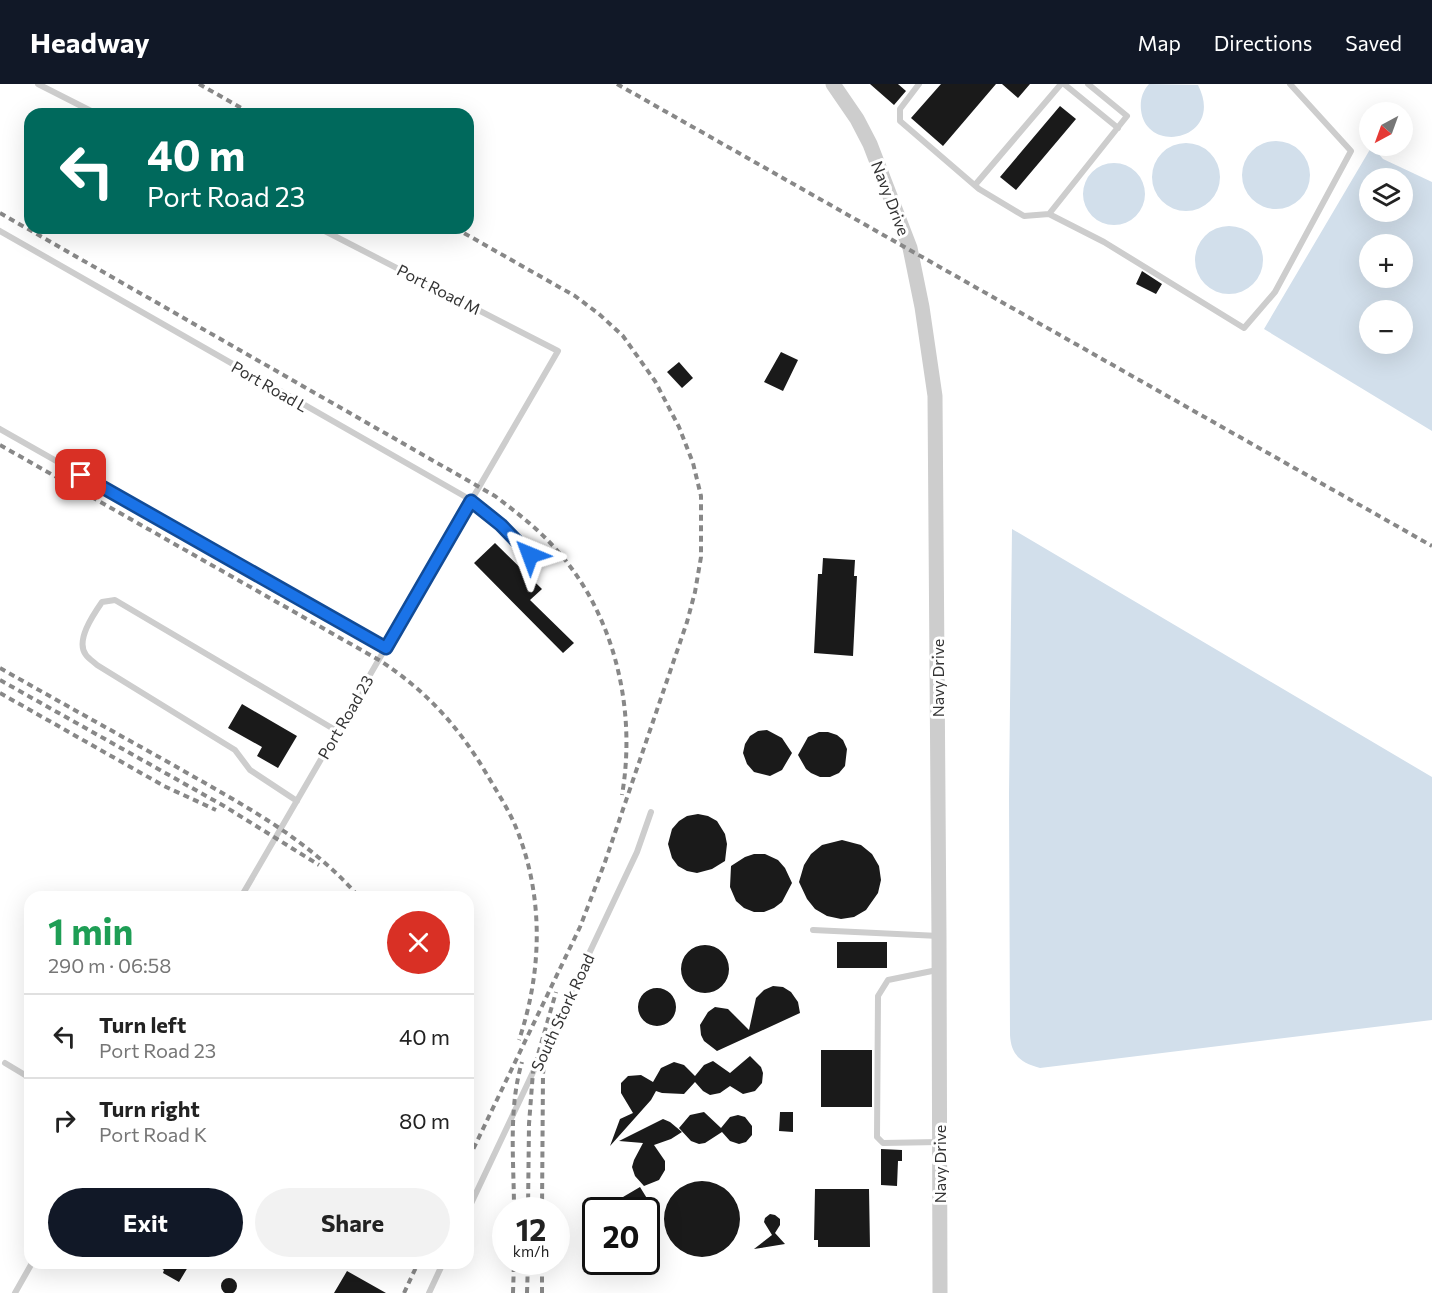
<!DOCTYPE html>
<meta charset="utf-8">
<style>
:root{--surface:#fff;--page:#f2f2f2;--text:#222;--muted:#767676;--line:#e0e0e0;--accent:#111827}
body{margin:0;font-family:Commissioner,sans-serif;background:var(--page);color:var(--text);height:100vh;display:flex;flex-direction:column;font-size:22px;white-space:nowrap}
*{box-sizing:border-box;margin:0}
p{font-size:20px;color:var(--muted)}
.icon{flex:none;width:33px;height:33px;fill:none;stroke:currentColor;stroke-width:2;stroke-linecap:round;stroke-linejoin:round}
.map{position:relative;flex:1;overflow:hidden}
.sheet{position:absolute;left:24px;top:807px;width:450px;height:378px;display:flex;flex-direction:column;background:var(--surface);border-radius:18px;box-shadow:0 6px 24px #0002}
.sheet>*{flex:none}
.top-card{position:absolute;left:24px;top:24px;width:450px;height:126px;border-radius:18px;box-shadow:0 6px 24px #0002;background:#00695c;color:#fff;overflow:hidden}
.needle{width:39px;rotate:221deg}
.buttons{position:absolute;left:1359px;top:18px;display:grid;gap:12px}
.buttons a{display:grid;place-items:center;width:54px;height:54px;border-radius:50%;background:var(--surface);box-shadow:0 6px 24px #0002;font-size:30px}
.speed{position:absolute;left:492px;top:1113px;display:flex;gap:12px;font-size:30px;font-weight:700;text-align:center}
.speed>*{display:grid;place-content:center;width:78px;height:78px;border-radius:50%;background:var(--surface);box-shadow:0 6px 24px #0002;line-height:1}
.speed small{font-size:15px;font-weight:400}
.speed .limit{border:3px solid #111;border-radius:9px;background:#fff;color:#111}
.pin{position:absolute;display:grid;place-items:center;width:51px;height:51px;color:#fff;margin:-26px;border-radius:12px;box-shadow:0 3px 9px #0006}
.me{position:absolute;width:66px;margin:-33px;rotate:316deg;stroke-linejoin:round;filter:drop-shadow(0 0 4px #0008)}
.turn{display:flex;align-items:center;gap:21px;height:126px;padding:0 24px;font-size:27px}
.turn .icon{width:78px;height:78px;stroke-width:2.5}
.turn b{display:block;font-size:42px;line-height:51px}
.round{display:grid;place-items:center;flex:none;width:63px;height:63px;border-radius:32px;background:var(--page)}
.summary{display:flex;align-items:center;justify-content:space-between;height:102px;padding:0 24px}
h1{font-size:36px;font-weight:700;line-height:45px;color:#1e9e55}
.action{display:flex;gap:12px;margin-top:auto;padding:12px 24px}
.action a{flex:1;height:69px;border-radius:36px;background:var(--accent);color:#fff;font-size:24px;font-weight:700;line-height:69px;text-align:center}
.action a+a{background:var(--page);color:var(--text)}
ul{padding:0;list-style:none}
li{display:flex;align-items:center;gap:18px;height:84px;padding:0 24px;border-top:2px solid var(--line)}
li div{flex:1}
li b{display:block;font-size:22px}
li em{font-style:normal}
header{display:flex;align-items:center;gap:36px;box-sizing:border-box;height:84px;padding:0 30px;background:var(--accent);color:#fff}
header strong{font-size:28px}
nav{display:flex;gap:33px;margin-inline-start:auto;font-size:21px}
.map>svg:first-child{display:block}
.water{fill:#d2dfeb;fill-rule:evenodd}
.building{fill:#1a1a1a}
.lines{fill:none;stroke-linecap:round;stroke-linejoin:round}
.service{stroke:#cdcdcd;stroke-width:6}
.tertiary{stroke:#cdcdcd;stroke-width:15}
.rail{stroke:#888;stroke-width:4;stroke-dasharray:6 4.5;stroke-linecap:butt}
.route-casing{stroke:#114b97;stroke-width:15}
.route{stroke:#1a73e8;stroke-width:10}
.labels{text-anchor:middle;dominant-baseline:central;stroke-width:6;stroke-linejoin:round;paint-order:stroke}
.street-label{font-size:16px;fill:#333;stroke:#fff}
</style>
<header>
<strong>Headway</strong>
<nav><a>Map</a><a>Directions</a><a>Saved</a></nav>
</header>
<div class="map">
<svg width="1432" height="1209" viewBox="0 0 1432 1209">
<rect width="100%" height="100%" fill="#fff"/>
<path class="water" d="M1149 0 1198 1C1226 56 1146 72 1141 26 1140 16 1142 8 1149 0Z
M1242 91a34 34 0 1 1 68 0a34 34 0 1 1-68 0Z
M1152 93a34 34 0 1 1 68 0a34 34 0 1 1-68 0Z
M1372 62 1383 75 1432 98V347L1264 245ZM1402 94V128H1370V94ZM1370 160H1402V194H1370ZM1370 226H1402V260H1370Z
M1083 110a31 31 0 1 1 62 0a31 31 0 1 1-62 0Z
M1195 176a34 34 0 1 1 68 0a34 34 0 1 1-68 0Z
M1012 445 1432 693V936L1040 984C1021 979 1011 971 1010 951L1009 710Z"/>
<path class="building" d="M870 0H898L906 7 894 21Z
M941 0H996L943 62 911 34Z
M1002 0H1030L1018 14Z
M1060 22 1076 35 1016 106 1000 93Z
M1142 187 1162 200 1156 210 1136 200Z
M781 268 798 276 783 307 764 298Z
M679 278 693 294 682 304 667 288Z
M495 459 542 505 530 516 574 559 563 569 474 479Z
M823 474 855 476 854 492H857L853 572 814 569 818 490H822Z
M242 620 297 652 278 684 257 672 262 663 228 644Z
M767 646 782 654 792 669 782 686 770 692 754 688 747 680 743 669 745 660 750 652 758 647Z
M819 648H828L837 651 843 656 847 665 845 682 839 689 830 693H820L811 689 806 685 798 671 808 653Z
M698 730 708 732 717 737 725 750 727 760 725 777 712 785 697 789 687 787 678 782 672 774 668 760 672 745 679 737 687 732Z
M842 756 861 761 872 770 879 782 881 796 878 809 866 826 854 833 841 835 827 832 815 825 807 815 799 798 804 781 811 770 822 761Z
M754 770H765L778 776 785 784 792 799 782 818 774 824 764 828H754L744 824 736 817 730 803 731 782 745 773Z
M837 858H887V884H837Z
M681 885a24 24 0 1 1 48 0a24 24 0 1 1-48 0Z
M773 902 783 903 791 908 798 918 800 929 717 967 704 957 701 951 700 941 708 928 715 923 728 925 749 946 756 914 764 906Z
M638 923a19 19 0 1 1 38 0a19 19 0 1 1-38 0Z
M821 966H872V1023H821Z
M750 972 761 983 763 989 762 999 755 1007 743 1010 730 1002 720 1009 710 1011 703 1007 695 998 684 1010 662 1009 656 1007 651 1016 610 1062 620 1035 633 1029 621 1009V999L628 992 641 991 653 998 661 984 674 978 684 981 695 992 704 981 713 977 730 989Z
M704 1028 721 1044 730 1033 738 1031 745 1033 752 1042V1051L746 1058 739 1060 730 1057 722 1048 705 1059 699 1060 691 1057 679 1044 690 1031Z
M780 1028H793V1048L779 1047Z
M663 1035 670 1038 682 1048 671 1055 654 1061 665 1077V1086L659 1096 644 1102 635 1092 632 1083 634 1076 643 1059 619 1057Z
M881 1065 902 1066V1077H898L897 1102 881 1101Z
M664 1135a38 38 0 1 1 76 0a38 38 0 1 1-76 0Z
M640 1103 648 1116 649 1126H618L623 1113Z
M815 1105H869L870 1163H818V1156H814Z
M770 1130 775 1131 780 1135V1141L775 1149 785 1160 754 1165 772 1151 764 1138 765 1134Z
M152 1179H180L188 1183 179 1198 163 1189 164 1186Z
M347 1187 386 1209H334Z
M221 1202a8 8 0 1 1 16 0a8 8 0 1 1-16 0Z"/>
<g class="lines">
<path class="service" d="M38 0 97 30
M919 0 900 25V37L979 105 1024 132 1049 130 1104 158 1244 244 1275 208 1351 67 1290 0
M1064 0 1118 44
M975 101 1061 0
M1049 130 1127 32 1088 0
M0 147 464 412 501 441 530 471
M0 345 386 564
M297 717 250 686 235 666 97 581C94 578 89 575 86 571 75 557 93 531 102 518L115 516 337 647
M241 813 558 267 319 144
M813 846 939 852
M937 886 888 896 878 912 877 1053 883 1059 939 1058
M5 979 30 994
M468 1126 637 768 651 728
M15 1209 32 1179
M429 1209 443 1179"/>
<path class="tertiary" d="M833 0 857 35 870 60 910 164 922 223 935 312 939 852 940 1209"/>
<path class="rail" d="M199 0 252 30
M617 0 1432 462
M0 129 495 412C516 428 536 443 554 463 614 528 637 624 622 711
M455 144 575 212 599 230 623 252 655 297 679 343 693 379 701 412V473L695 508 687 538 605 778 580 843 468 1076
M0 361 379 576C428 608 460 644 489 694 499 711 510 728 517 746 544 814 542 888 519 956
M0 584C58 617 116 649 175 682 241 720 308 754 359 813
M0 596 224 722 319 781
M0 609 164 702 216 726
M514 1126C514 1078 508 1025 522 978
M528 1126 529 1040 533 988 556 908
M542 1126 543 990 546 963
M404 1209 418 1179
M513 1209 514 1178
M527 1209 528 1178
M542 1209V1178"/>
</g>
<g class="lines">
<g class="route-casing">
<path id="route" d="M81 391 386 564 471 417 501 441 530 471"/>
</g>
<use href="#route" class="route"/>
</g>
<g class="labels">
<g class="street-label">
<text transform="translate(891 114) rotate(69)">Navy Drive</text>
<text transform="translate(439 205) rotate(27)">Port Road M</text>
<text transform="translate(270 302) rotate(30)">Port Road L</text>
<text transform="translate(937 594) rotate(-90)">Navy Drive</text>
<text transform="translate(345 633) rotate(-60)">Port Road 23</text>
<text transform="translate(562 928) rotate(-65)">South Stork Road</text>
<text transform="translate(939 1080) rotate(-90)">Navy Drive</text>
</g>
</g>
</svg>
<div class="buttons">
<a><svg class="needle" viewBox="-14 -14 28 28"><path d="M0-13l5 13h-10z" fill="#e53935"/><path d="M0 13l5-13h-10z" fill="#767676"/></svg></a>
<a><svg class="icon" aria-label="layers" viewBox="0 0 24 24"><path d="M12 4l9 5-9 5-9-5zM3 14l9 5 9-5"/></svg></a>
<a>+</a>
<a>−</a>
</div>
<div class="speed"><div>12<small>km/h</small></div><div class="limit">20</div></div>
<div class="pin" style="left:81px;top:391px;background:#d93025"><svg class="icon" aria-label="arrive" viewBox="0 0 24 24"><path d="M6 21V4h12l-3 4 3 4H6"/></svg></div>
<svg class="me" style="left:530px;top:471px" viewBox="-20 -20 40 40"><path d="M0-17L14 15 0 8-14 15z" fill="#1a73e8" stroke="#fff" stroke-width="4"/></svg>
<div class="top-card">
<div class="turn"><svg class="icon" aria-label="left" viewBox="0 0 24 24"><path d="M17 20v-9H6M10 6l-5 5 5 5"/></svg><div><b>40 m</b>Port Road 23</div></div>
</div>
<section class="sheet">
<div class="summary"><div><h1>1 min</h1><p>290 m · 06:58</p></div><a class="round" style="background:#d93025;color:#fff"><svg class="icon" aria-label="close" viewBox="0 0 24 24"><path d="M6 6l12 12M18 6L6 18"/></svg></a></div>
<ul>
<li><svg class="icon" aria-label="left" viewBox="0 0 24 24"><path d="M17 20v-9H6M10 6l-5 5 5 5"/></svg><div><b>Turn left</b><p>Port Road 23</p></div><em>40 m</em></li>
<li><svg class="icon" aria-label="right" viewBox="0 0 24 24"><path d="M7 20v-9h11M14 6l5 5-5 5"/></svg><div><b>Turn right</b><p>Port Road K</p></div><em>80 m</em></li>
</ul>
<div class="action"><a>Exit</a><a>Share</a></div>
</section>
</div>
